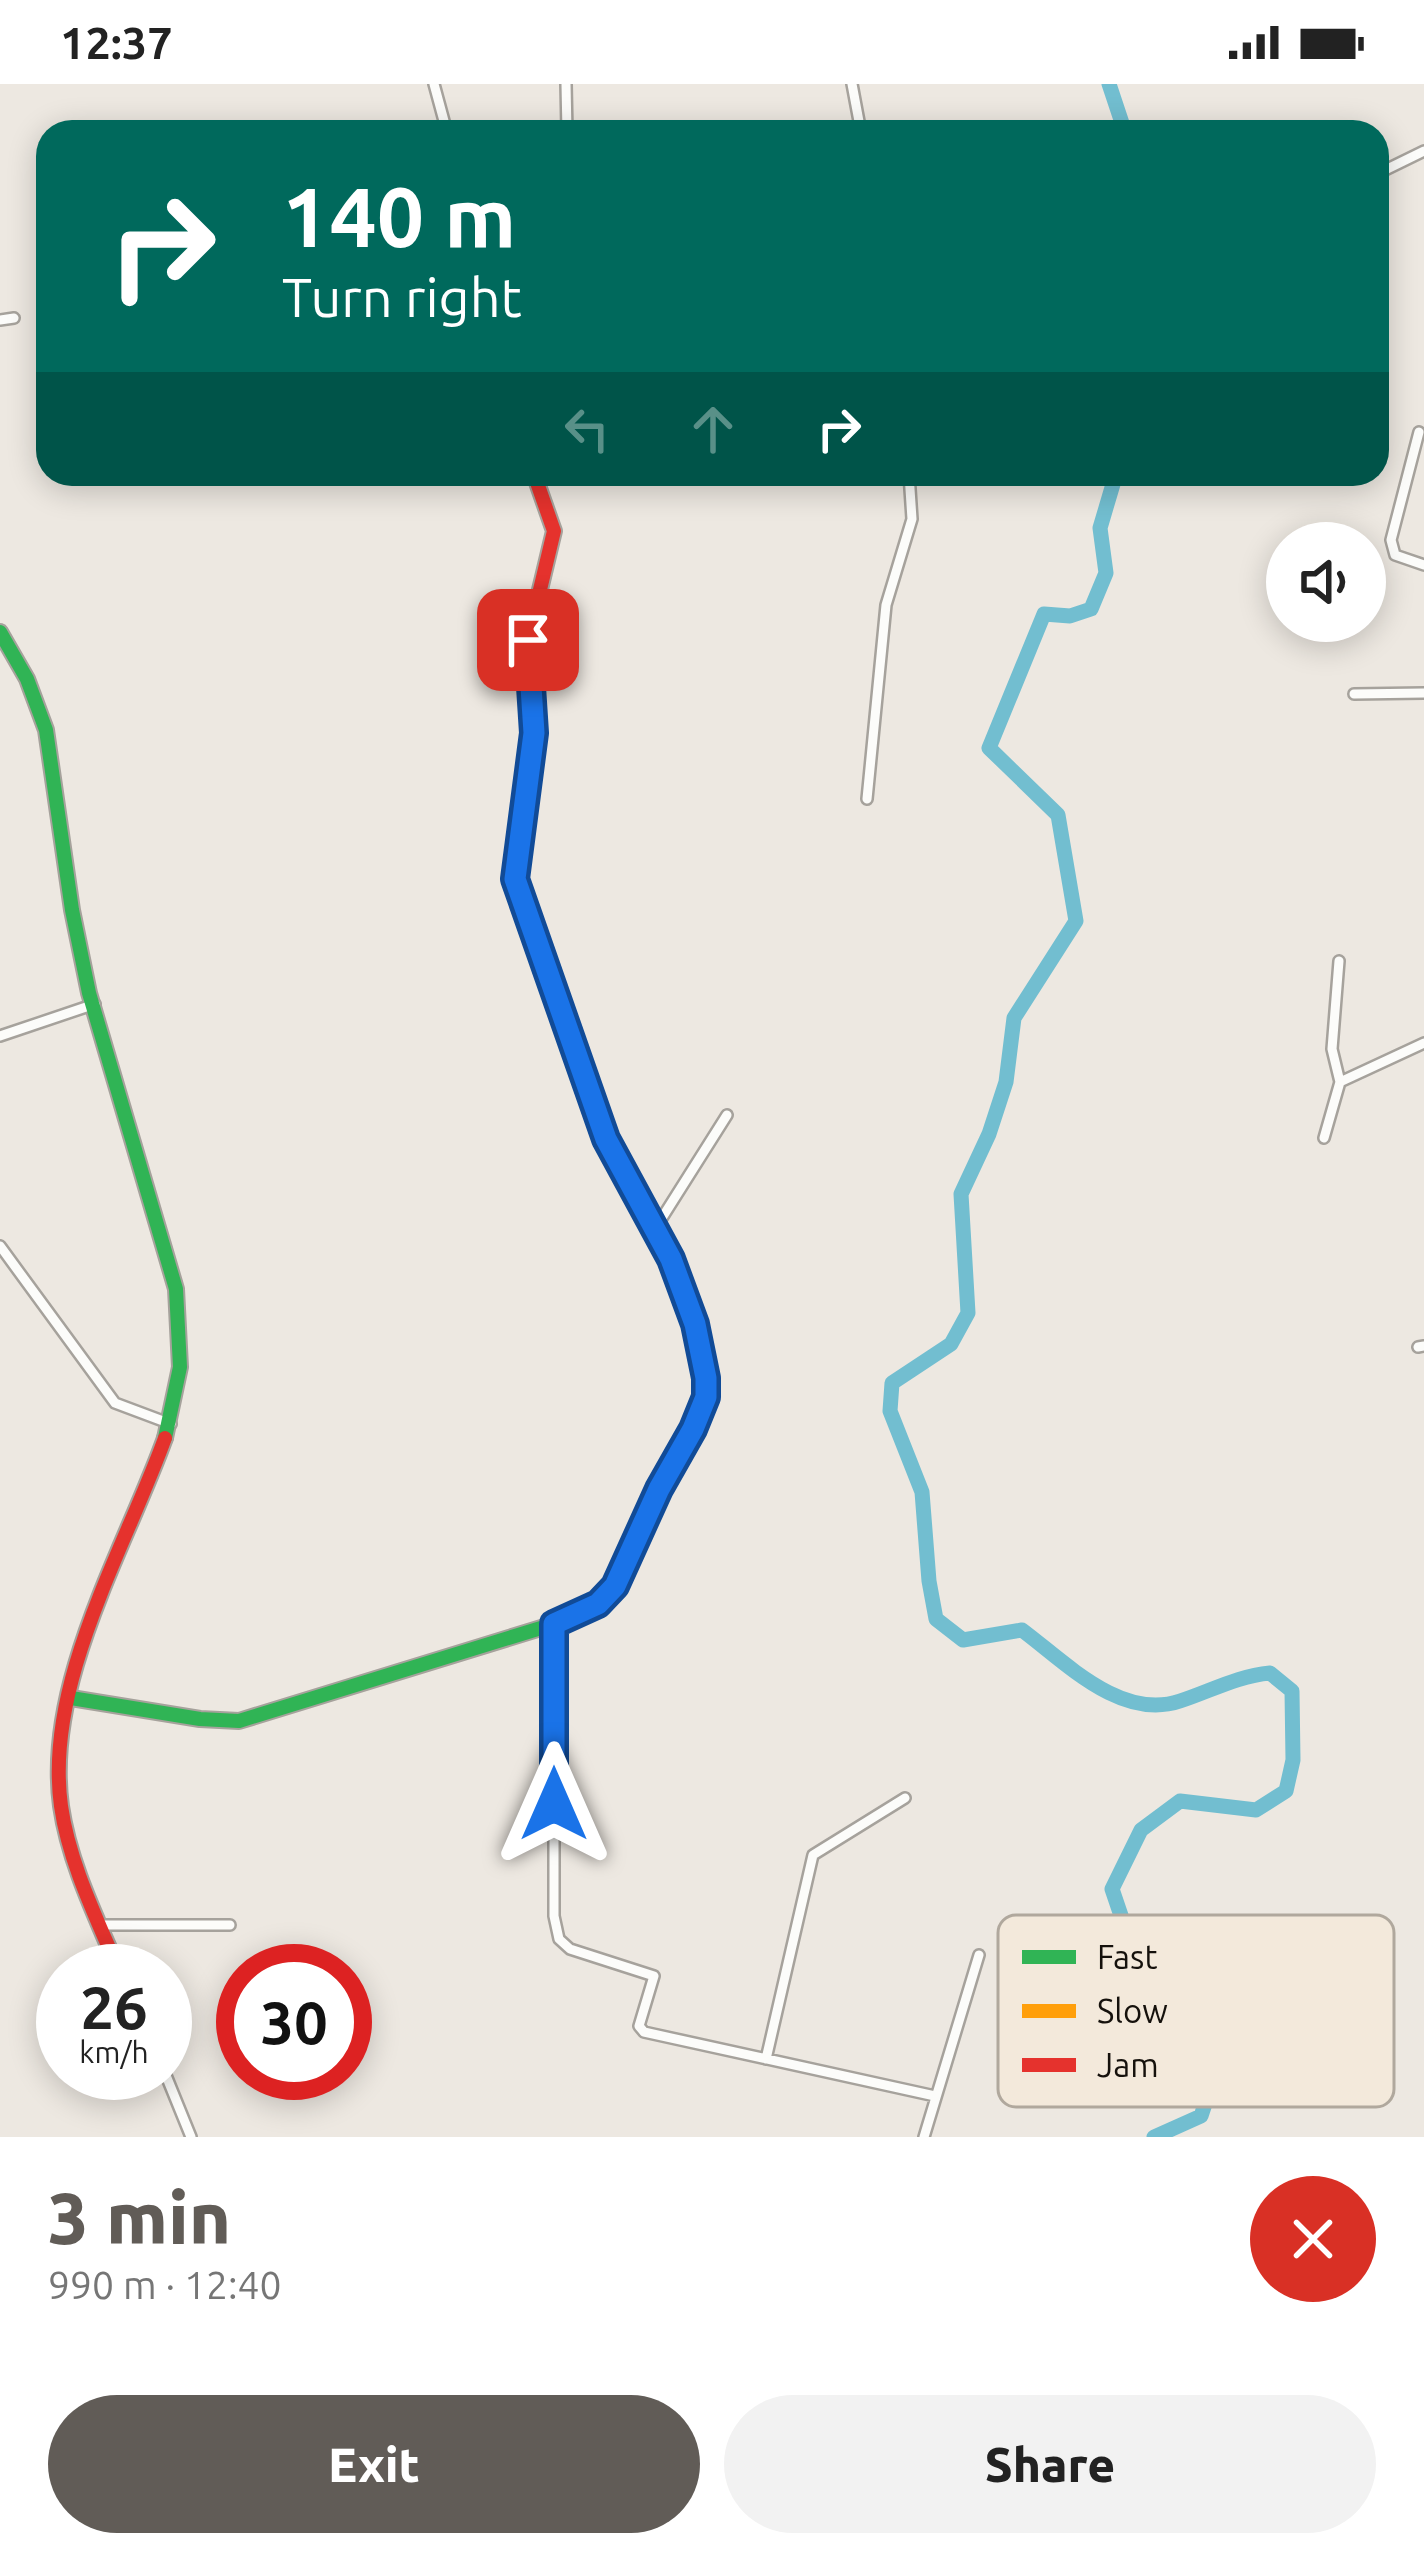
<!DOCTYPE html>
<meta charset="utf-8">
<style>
:root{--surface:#fff;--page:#f2f2f2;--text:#222;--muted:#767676;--accent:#615c57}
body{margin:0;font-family:Ubuntu,sans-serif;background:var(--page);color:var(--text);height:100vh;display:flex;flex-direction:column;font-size:45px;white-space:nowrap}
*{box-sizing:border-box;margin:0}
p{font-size:39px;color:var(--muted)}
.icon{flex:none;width:66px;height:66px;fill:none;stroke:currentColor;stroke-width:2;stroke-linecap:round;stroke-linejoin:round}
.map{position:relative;height:2053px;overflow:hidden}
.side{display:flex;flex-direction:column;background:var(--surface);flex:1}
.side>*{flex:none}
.banner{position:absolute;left:36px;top:36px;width:1353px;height:366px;border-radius:36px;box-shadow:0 6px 30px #0003;background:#00695c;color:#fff;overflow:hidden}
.buttons{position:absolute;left:1266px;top:438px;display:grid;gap:24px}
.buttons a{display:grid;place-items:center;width:120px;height:120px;border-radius:50%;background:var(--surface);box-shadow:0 6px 30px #0003;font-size:60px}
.speed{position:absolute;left:36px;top:1860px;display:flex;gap:24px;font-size:60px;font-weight:700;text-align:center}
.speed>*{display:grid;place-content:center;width:156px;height:156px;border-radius:50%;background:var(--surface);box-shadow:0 6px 30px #0003;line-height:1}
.speed small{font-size:30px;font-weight:400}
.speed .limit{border:18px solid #d22;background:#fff;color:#111}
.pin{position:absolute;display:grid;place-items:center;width:102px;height:102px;color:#fff;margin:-51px;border-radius:24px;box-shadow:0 6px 18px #0006}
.me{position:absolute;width:132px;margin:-66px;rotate:0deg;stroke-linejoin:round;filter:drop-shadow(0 0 9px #0008)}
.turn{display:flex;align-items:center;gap:42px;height:252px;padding:0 48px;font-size:54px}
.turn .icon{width:156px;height:156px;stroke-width:2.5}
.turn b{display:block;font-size:84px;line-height:102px}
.lanes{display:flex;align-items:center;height:114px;padding:0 48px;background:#0003;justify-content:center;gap:60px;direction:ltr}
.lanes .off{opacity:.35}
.round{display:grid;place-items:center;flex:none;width:126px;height:126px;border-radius:63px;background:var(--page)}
.head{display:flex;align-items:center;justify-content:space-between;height:204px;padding:0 48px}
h1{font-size:72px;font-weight:800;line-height:90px;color:var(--accent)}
.button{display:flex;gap:24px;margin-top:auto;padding:24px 48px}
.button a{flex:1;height:138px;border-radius:72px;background:var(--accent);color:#fff;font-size:48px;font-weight:800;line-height:138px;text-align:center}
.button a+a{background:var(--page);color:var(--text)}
.status{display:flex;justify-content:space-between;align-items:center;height:84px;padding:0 60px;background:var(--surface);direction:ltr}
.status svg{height:33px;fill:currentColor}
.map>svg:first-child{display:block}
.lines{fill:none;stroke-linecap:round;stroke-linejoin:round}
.river{stroke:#72bed0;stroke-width:15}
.street-casing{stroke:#a6a29c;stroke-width:14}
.fast-casing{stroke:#a6a29c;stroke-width:18}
.slow-casing{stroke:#a6a29c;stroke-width:18}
.jam-casing{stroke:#a6a29c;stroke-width:18}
.street{stroke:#fcfcfa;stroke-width:9}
.fast{stroke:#30b455;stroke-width:14}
.slow{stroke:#ff9f0a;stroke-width:14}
.jam{stroke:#e5322d;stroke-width:14}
.route-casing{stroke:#114b97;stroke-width:30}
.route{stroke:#1a73e8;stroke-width:21}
.key{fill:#f3e9db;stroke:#b0a89d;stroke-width:3}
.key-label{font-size:33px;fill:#15110c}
</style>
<div class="status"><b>12:37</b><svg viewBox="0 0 49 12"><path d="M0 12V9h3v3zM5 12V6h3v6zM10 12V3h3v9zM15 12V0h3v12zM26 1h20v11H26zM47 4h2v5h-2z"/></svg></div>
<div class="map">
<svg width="1424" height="2053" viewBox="0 0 1424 2053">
<rect width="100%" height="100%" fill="#ede8e1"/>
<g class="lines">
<path class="river" d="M1109 0 1125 48
M1116 390 1100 444 1106 489 1091 525 1070 532 1044 530 989 664 1058 731 1076 837 1014 934 1006 998 989 1050 961 1110 968 1229 951 1260 892 1299 890 1327 922 1408 929 1497 936 1535 963 1556 1022 1546C1065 1578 1121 1637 1180 1617 1211 1607 1237 1592 1270 1589L1292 1607 1293 1676 1286 1707 1256 1726 1180 1717 1141 1746 1112 1805 1131 1861 1160 1911 1185 1974 1208 2011 1201 2032 1154 2053"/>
<g class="street-casing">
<path id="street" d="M434 0 447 48
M566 0 567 48
M852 0 861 48
M1377 90 1424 67
M1377 131V143
M0 236 14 234
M1419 348 1391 456 1395 471 1424 481
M1354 610 1424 609
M867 715 886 521 912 435 909 390
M1339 877 1332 965 1340 998
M0 952 95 920
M1324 1054 1340 998 1424 959
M655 1145 727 1031
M0 1162 115 1319 171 1340
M1418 1263 1424 1262
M554 1540V1832L559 1855 570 1865 654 1892 639 1942 644 1948 935 2012
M100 1841H230
M766 1975 813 1771 905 1714
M165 1989 191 2053
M924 2053 979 1871"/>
</g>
<g class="fast-casing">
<path id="fast" d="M0 548 27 595 46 646 72 826 89 909 176 1205 180 1283 165 1354
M71 1614 200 1635 239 1637 554 1540 598 1519 615 1502 706 1313 704 1277 685 1211 617 1078"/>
</g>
<g class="slow-casing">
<path id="slow" d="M533 626 534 649 515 795 594 1025 617 1078"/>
</g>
<g class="jam-casing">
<path id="jam" d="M533 626 528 556 554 447 534 390
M119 1887C97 1835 69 1779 61 1722 44 1599 125 1465 165 1354"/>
</g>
<use href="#street" class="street"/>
<use href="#fast" class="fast"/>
<use href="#slow" class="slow"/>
<use href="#jam" class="jam"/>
</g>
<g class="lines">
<g class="route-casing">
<path id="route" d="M528 556 534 649 515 795 606 1055 671 1175 695 1240 706 1294V1313L693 1345 659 1405 615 1502 598 1520 554 1540V1720"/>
</g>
<use href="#route" class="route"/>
</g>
<rect x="998" y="1831" width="396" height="192" rx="18" class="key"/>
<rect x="1022" y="1866" width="54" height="14" fill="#30b455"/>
<rect x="1022" y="1920" width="54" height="14" fill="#ff9f0a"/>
<rect x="1022" y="1974" width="54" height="14" fill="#e5322d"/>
<g class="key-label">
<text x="1097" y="1885">Fast</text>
<text x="1097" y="1939">Slow</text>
<text x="1097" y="1993">Jam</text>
</g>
</svg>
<div class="buttons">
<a><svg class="icon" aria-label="sound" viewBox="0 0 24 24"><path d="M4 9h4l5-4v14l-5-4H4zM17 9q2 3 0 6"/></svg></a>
</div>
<div class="speed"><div>26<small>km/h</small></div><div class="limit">30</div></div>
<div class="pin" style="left:528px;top:556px;background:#d93025"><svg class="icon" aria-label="arrive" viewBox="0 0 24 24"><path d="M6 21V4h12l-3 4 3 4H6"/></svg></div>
<svg class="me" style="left:554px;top:1720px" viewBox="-20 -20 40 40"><path d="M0-17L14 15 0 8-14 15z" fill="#1a73e8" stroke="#fff" stroke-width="4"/></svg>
<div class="banner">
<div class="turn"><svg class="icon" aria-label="right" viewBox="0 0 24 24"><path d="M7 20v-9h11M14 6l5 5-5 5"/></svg><div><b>140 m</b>Turn right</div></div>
<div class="lanes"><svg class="icon off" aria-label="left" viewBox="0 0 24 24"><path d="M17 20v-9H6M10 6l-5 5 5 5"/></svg><svg class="icon off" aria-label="ahead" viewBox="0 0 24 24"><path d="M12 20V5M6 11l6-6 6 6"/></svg><svg class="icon" aria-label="right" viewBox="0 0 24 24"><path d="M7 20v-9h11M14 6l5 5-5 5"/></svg></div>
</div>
</div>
<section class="side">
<div class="head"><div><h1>3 min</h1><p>990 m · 12:40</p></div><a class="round" style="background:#d93025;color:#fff"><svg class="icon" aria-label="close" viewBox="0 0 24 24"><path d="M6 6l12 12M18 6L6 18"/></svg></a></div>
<div class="button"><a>Exit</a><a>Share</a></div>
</section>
